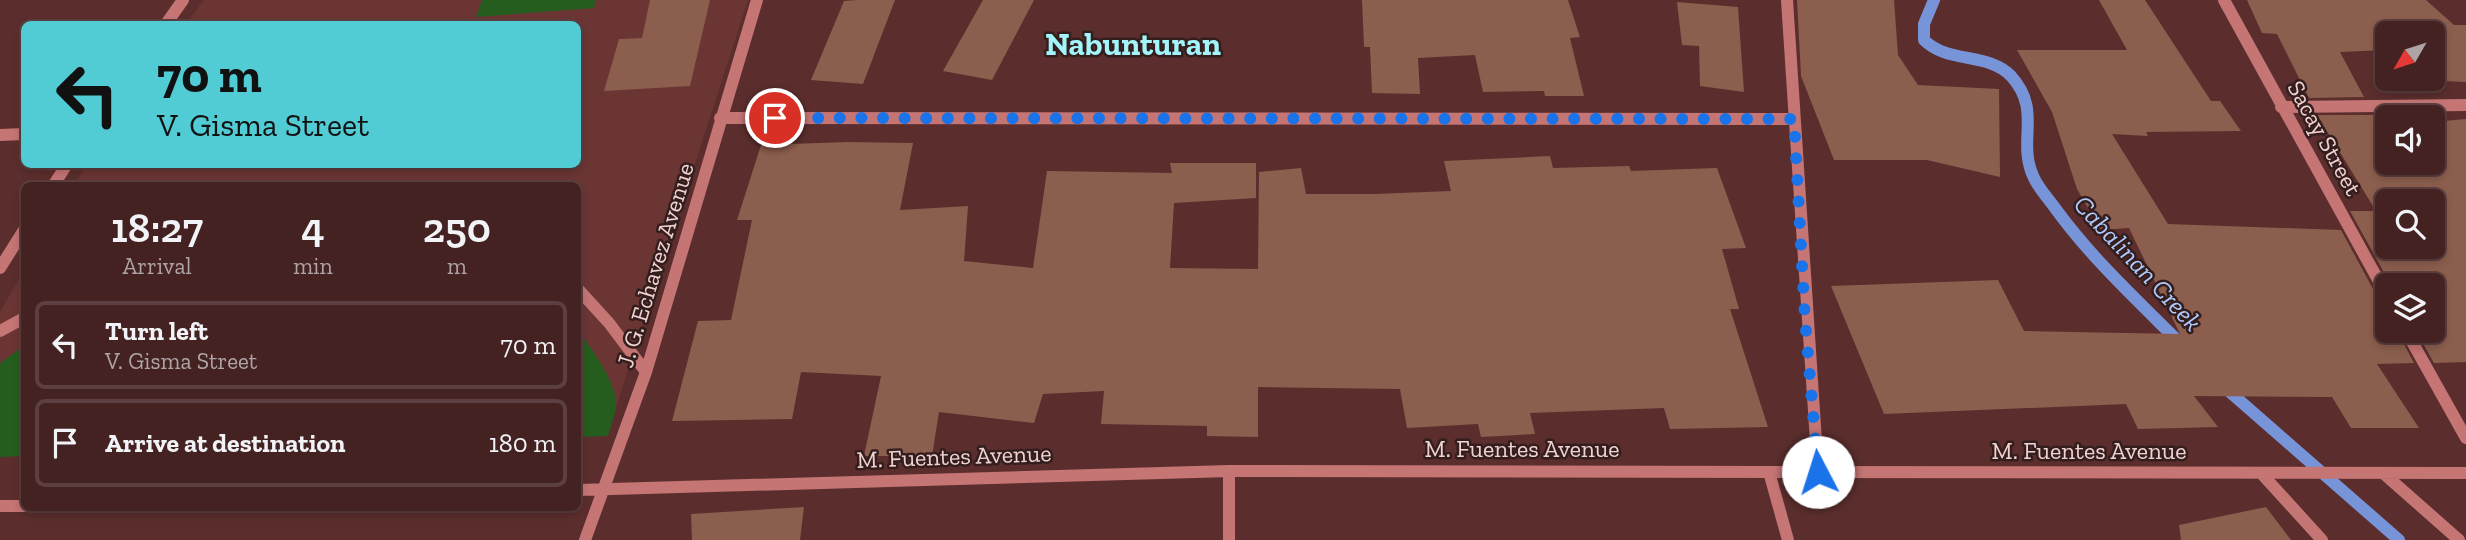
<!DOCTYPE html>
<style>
:root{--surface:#422;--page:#4b2a2a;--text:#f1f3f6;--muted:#afa4a5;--line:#5c3f40}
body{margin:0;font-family:"Zilla Slab",serif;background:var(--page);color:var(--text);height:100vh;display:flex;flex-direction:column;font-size:26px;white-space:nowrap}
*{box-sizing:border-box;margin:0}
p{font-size:23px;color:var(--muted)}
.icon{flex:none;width:38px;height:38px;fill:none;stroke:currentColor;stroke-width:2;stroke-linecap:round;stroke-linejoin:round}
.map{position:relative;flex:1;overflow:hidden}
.drawer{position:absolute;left:21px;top:182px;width:560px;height:329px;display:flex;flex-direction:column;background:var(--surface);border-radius:10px;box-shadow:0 4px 10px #0003,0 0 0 2px var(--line)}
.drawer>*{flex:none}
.guide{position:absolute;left:21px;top:21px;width:560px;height:147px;border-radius:10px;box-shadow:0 4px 10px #0003,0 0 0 2px var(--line);background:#51ccd4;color:#111;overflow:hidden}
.needle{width:46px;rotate:231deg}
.fabs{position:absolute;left:2375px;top:21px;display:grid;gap:14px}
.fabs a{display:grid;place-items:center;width:70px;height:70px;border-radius:10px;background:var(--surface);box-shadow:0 4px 10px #0003,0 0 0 2px var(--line);font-size:35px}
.pin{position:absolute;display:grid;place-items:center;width:60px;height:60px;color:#fff;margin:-30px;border:4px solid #fff;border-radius:50%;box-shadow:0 2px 7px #0007}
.me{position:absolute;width:77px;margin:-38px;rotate:355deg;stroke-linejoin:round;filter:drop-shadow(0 0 5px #0008)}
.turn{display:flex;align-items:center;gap:24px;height:147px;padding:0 21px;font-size:32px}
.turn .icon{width:91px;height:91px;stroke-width:2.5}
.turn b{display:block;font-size:49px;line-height:60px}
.eta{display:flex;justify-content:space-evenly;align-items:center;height:119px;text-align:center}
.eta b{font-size:42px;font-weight:600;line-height:49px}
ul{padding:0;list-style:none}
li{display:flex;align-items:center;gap:21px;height:88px;margin:0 14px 10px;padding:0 7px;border:4px solid var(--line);border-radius:10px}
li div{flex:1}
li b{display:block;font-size:26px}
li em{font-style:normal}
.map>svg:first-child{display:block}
.built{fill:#6b3534}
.green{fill:#255d1e}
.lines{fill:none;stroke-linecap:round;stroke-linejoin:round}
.stream{stroke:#7894d8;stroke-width:12}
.building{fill:#8c5e4d;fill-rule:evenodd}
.minor{stroke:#c47574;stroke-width:12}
.route{stroke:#1a73e8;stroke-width:12;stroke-dasharray:0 21.6}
.labels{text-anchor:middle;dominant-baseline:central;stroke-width:5;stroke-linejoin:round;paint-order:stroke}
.street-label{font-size:24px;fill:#f0d2d1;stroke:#331e1d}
.water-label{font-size:26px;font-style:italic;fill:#afcbfd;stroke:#331e1d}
.district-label{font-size:32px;font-weight:bold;fill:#a3f5fb;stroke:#331e1d}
</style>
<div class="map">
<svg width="2466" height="540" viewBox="0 0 2466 540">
<rect width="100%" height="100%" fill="#5b2e2d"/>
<path class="built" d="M204 0H748L616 407 609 380 593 351 578 331V186H74L87 164H578V24H186Z
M24 270V346L0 363V312Z"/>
<path class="green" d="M482 0H596L594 8 476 17Z
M578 331C592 349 619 385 616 409 614 418 610 427 608 436L578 437Z
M24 346V456L0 457V363Z"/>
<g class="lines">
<path class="stream" d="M1934 0 1924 24V40C1948 64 1988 52 2011 76 2043 111 2016 141 2034 178 2039 189 2048 198 2055 208 2092 259 2139 302 2183 346
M2223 386 2399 540"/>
</g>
<path class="building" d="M650 0H710L690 86 604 91 619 39 642 38Z
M857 0H895L863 84 811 80 844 1Z
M983 0H1034L992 80 943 71Z
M1362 0H1568L1580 37 1570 38 1584 96H1545L1544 91 1483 92 1475 55 1418 58 1420 94 1372 93 1370 47H1364Z
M1797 0H1894L1898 55 1918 85 1999 89 2000 177 1927 160H1834L1801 76Z
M2099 0H2145L2211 101H2220L2241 131 2146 132 2148 136 2112 134 2168 224 2341 230 2379 300 2387 305V331H2397L2414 363 2377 364 2419 428H2351L2332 397 2194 396 2218 427 2138 429 2126 404 1884 414 1831 286 1998 280 2024 331 2180 334 2129 228 2101 230 2077 189 2052 112 2017 50H2127Z
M2247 0H2426L2454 25H2466V82L2443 81 2432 67V33H2387V50L2340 52 2364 97 2309 98 2277 34 2262 33Z
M1677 2 1738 7 1744 92 1700 86 1699 46 1682 45Z
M2317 115H2373L2378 125H2387V163H2432V122L2466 119V362L2434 363 2416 331H2432V285H2391L2350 211H2376ZM2387 201H2432V247H2387Z
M847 142 913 143 900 210 968 206 964 261 1033 268 1047 171 1172 173 1170 163H1256V198L1174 203 1170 268 1258 269 1259 172 1301 168 1306 194H1375L1451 191 1444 161 1550 156 1553 168 1629 166 1631 171 1717 168 1746 248 1722 249 1739 309H1730L1768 427 1670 429 1664 408 1530 413 1535 434 1481 437 1478 424 1407 428 1400 389 1258 387V437L1207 436V426L1101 424 1104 391 1043 394 1034 423 939 412 932 456H864L881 376 801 372 792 419 672 421 698 321 731 320 752 220H737L761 145Z
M804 507 800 540H692L691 514Z
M2266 507 2291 540H2181L2179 525Z"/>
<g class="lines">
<path class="minor" d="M1787 0 1818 472
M2224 0 2387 296
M166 24 183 0
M2281 107 2466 105
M720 118 1794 119
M0 135 24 134
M53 186 67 164
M0 268 24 230
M578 289 609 323 646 372
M0 331 24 318
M2406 331 2466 438
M1229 471V540
M1769 472 1788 540
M2261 473 2322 540
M2383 473 2459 540
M578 490 1229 471 2466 473
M0 506H24
M585 540 646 372 757 0"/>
</g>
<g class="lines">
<path class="route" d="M775 118 1794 119 1805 319 1818 472"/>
</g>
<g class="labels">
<g class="street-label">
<text transform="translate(2325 138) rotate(61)">Sacay Street</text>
<text transform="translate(655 265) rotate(-73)">J. G. Echavez Avenue</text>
<text x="1522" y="448">M. Fuentes Avenue</text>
<text x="2089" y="450">M. Fuentes Avenue</text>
<text transform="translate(954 456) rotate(-2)">M. Fuentes Avenue</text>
</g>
<g class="water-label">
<text transform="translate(2138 263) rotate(47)">Cabalinan Creek</text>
</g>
<g class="district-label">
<text x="1133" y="44">Nabunturan</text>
</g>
</g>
</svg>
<div class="fabs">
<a><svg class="needle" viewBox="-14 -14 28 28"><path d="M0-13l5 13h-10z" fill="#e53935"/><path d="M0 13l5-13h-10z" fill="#afa4a5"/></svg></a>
<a><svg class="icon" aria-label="sound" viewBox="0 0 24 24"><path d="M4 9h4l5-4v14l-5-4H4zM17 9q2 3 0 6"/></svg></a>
<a><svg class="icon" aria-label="search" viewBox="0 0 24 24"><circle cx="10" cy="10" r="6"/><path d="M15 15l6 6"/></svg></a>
<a><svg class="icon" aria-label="layers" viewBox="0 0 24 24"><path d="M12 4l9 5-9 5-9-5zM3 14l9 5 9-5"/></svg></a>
</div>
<div class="pin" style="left:775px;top:118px;background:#d93025"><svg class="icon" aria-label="arrive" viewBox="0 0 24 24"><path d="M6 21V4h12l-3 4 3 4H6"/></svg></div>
<svg class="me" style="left:1818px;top:472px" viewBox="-20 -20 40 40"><circle r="19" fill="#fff"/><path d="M0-13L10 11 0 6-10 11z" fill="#1a73e8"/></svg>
<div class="guide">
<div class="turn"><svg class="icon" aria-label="left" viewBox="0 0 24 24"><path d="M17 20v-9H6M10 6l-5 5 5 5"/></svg><div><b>70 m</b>V. Gisma Street</div></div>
</div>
<section class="drawer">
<div class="eta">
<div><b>18:27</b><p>Arrival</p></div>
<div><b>4</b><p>min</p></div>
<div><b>250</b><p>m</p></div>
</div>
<ul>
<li><svg class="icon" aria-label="left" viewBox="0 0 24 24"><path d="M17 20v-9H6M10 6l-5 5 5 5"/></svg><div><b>Turn left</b><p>V. Gisma Street</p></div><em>70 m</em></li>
<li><svg class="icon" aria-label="arrive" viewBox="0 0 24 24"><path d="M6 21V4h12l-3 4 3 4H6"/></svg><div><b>Arrive at destination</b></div><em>180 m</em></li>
</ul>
</section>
</div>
